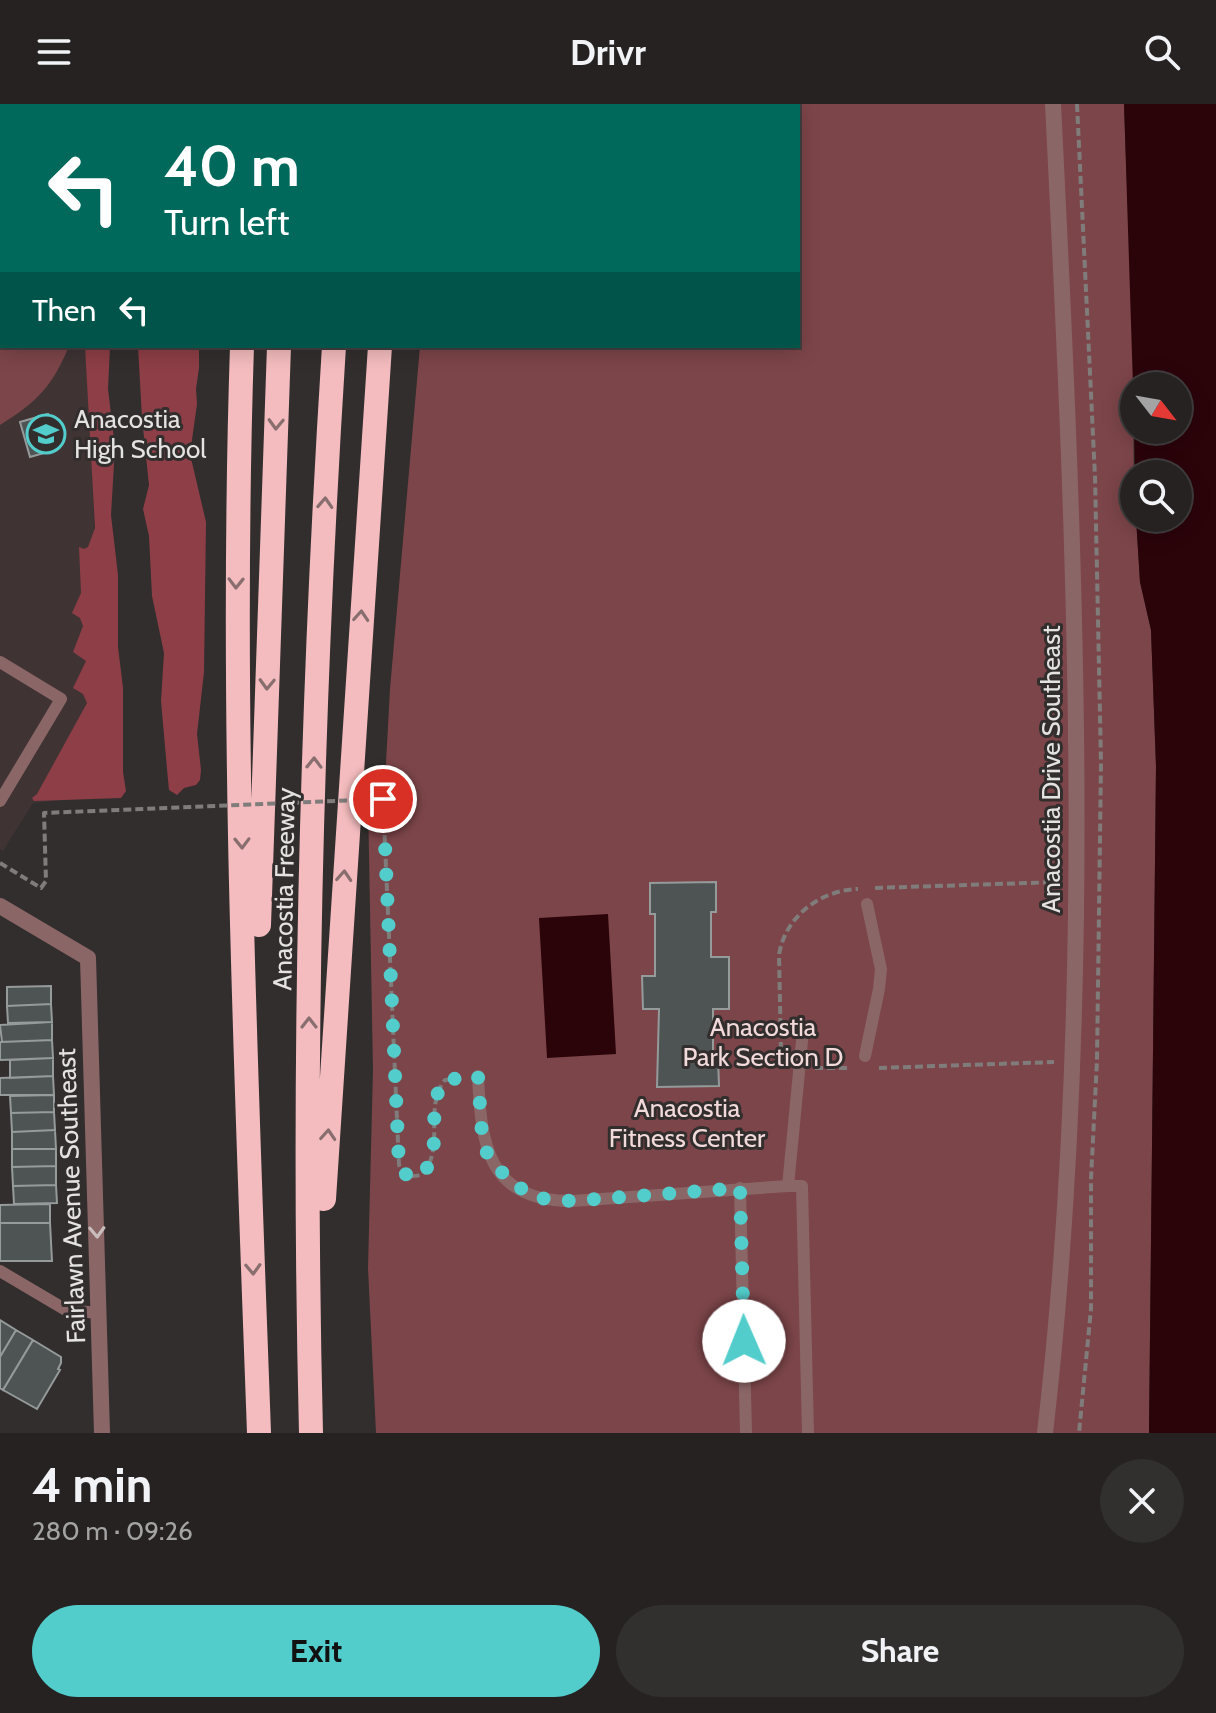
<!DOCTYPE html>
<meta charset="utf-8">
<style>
:root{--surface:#262222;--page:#322f2f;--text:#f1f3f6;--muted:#a4a4a5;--line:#423f40;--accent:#52cdcc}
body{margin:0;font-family:Cabin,sans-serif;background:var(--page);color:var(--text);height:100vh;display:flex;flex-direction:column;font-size:30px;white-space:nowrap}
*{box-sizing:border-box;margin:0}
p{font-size:26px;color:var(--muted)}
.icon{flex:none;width:44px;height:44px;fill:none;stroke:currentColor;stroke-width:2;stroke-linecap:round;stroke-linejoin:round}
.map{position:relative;height:1329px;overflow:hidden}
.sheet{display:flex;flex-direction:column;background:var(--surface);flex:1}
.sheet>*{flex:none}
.banner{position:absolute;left:0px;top:0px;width:800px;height:244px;box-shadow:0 4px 20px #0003,0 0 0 2px var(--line);background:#00695c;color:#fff;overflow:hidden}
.needle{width:52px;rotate:121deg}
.tools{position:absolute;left:1120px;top:268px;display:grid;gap:16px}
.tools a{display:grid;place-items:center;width:72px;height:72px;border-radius:50%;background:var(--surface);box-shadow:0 4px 20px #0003,0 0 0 2px var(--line);font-size:40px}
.pin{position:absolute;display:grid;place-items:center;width:68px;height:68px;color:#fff;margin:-34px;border:4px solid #fff;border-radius:50%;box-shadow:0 2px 8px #0007}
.me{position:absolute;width:88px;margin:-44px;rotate:359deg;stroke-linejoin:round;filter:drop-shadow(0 0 6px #0008)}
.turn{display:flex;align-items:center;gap:28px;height:168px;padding:0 32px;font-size:36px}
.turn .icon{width:104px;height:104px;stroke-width:2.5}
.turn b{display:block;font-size:56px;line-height:68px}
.then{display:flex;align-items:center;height:76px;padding:0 32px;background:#0003;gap:16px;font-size:30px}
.round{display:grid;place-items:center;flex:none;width:84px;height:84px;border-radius:42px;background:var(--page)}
.head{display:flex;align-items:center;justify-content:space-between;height:136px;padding:0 32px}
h1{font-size:48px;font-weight:800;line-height:60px}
.action{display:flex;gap:16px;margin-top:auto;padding:16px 32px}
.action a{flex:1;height:92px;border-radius:48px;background:var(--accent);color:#111;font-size:32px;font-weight:800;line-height:92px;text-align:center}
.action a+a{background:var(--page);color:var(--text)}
header{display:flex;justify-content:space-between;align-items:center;height:104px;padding:0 32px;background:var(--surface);font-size:36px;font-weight:800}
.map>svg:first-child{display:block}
.built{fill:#3f3334}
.green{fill:#7c4549}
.forest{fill:#8e3e46}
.water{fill:#2b040a}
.building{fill:#4e5353;stroke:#959a9a;stroke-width:2}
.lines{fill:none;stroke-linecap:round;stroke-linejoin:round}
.path{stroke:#807c7c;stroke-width:4;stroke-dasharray:8 4;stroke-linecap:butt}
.service{stroke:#8b6667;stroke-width:12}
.minor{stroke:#8b6667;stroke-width:16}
.tertiary{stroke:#8b6667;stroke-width:16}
.motorway{stroke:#f4bcbe;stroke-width:24}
.path-bridge{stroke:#807c7c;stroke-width:4;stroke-dasharray:8 4;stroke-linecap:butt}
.oneway{stroke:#896e6f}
.oneway2{stroke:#cabdbd}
.route{stroke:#52cdcc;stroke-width:14;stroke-dasharray:0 25.2}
.labels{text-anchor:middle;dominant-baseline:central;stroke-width:6;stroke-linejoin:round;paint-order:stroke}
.poi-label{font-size:26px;fill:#e5e2e2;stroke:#322e2e;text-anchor:start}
.street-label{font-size:26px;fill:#e5e2e2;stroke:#322e2e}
.park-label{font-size:26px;fill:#f3dada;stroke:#322e2e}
</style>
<header><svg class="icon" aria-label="menu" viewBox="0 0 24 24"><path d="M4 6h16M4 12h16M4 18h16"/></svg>Drivr<svg class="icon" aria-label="search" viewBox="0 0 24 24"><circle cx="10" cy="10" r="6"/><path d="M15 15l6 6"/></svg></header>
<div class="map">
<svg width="1216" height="1329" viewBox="0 0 1216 1329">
<rect width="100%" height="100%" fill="#322e2e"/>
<path class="built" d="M0 0H80V2H2V242H88L94 418 97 693 33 699 3 747 0 745Z"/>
<path class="green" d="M0 0 31 2H2V242H69C52 283 37 298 0 321Z
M443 0H1124L1133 243 1134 414H1136L1140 478 1151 526 1156 662 1149 1329H376L368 1164 373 966 368 697H384L390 585 420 242H798V2H443Z"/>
<path class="forest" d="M85 242H110L108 285 115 343 111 411 118 471V543L123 584V668L126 687 121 694 34 697 32 694 37 690 87 599 83 590 73 584 86 557 73 548 83 522 80 514 72 509 81 489 79 443 84 445 88 443 95 424Z
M138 242H199V264L196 285 197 300 190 350 206 418 204 568 197 630 201 666 200 676 196 681 184 684 177 691 169 686 168 676 161 597 164 549 152 492 149 432 143 405 149 381 142 314Z"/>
<path class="water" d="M1124 0H1216V1329H1149L1156 662 1151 526 1140 478 1136 414H1178V370H1135L1134 326H1178V282H1134V313Z
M608 810 616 950 547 954 539 814Z"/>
<path class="building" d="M48 310 58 345 30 353 20 318Z
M716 778V808H711V853H729V905H713V954H718L719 982 657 983 659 905H643L642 872H655V810H650V779Z
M51 882V900L7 902V883Z
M51 900 52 918 8 919 7 902Z
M52 918V936L2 938 0 921Z
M52 936 53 954 0 956V938Z
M53 954V972L10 974V956Z
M53 972 54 991H0V974Z
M54 991V1008L11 1009 10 992Z
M54 1008 55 1026 12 1028 11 1009Z
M55 1026 56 1045H12V1028Z
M12 1045H56V1062L12 1063Z
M56 1062V1081L13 1082 12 1063Z
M56 1081 57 1099 14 1100 13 1082Z
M50 1100V1119H0V1101Z
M0 1119H50L52 1157H0Z
M0 1216 16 1226 0 1253Z
M16 1226 33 1236 3 1286 0 1284V1253Z
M33 1236 61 1253V1259L58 1265 60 1266 37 1305 3 1286Z"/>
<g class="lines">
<path class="path" d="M1077 0 1095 373 1101 659 1097 956 1091 1075V1205L1079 1329
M383 695 399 1061C405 1073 409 1073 422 1071 446 1043 423 1004 445 976L460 974
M875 784 1058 778
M781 946 779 851C785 812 821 786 858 785
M815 964H850
M879 964 1054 958"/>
<path class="service" d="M0 558 61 595 0 697
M865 952 879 885 881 865 867 800
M478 972C481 1040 487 1097 572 1097L788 1082 803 927
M788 1082H802L808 1329
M740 1084 746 1329
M0 1167 66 1206 99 1209"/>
<path class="minor" d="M0 802 88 854 102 1329"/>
<path class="tertiary" d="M1045 1329C1096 888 1075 442 1053 0"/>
<path class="motorway" d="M256 2V0
M293 2V0
M351 2 352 0
M403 2V0
M242 242C230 604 246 967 259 1329
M259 821 279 242
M324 1095 380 242
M311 1329C302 967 311 604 334 242"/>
<path class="path-bridge" d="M0 759 41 784 46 777 44 709 383 695"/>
</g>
<defs><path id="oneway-chevron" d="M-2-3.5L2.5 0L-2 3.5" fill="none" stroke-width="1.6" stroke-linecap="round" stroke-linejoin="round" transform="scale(2)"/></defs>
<g class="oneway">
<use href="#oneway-chevron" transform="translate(276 320) rotate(92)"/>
<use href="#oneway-chevron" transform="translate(325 399) rotate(-87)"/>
<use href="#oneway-chevron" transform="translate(236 479) rotate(91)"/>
<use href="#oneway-chevron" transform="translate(361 512) rotate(-86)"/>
<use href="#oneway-chevron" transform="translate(267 580) rotate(92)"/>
<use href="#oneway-chevron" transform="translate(314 659) rotate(-89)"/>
<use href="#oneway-chevron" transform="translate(242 739) rotate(89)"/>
<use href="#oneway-chevron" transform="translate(344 772) rotate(-86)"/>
<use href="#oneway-chevron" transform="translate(309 919) rotate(-90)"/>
<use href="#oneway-chevron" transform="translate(328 1031) rotate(-86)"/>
<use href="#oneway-chevron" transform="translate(253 1165) rotate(88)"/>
</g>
<use class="oneway2" href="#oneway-chevron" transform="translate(97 1128) rotate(88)"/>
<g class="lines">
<path class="route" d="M383 695 399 1061C405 1073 409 1073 422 1071 446 1042 423 1004 445 976L478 972 482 1031 487 1049 509 1077 537 1094 572 1097 740 1084 744 1237"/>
</g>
<defs>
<g id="school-ring" transform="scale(2)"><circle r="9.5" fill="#322e2e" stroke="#52cdcc" stroke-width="1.5"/><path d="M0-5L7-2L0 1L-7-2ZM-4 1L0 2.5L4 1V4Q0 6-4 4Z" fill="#52cdcc"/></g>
</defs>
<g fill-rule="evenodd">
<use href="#school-ring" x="46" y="330"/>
</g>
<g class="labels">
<g class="poi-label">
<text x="74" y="315">Anacostia<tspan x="74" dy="30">High School</tspan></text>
</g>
<g class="street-label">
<text transform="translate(1051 665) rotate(-90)">Anacostia Drive Southeast</text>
<text transform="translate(284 785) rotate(-89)">Anacostia Freeway</text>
<text transform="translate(71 1092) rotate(-92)">Fairlawn Avenue Southeast</text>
</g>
<g class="park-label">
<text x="763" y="923">Anacostia<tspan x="763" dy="30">Park Section D</tspan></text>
<text x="687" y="1004">Anacostia<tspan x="687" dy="30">Fitness Center</tspan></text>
</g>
</g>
</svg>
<div class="tools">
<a><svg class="needle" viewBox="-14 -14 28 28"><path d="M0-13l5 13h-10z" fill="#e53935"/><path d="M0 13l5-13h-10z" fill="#a4a4a5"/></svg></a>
<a><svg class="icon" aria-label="search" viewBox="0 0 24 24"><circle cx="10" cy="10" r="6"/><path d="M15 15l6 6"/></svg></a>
</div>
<div class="pin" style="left:383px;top:695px;background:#d93025"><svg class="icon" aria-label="arrive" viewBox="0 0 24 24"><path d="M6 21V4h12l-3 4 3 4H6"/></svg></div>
<svg class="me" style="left:744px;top:1237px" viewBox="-20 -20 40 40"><circle r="19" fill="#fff"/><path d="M0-13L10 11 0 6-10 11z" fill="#52cdcc"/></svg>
<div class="banner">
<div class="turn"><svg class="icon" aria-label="left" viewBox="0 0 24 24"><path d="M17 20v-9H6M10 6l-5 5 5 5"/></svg><div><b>40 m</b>Turn left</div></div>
<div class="then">Then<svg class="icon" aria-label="left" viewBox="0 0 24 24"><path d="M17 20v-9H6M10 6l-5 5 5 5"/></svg></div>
</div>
</div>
<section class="sheet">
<div class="head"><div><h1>4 min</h1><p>280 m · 09:26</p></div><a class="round"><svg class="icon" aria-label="close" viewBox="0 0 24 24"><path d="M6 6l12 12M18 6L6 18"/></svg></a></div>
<div class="action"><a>Exit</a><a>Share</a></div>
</section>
